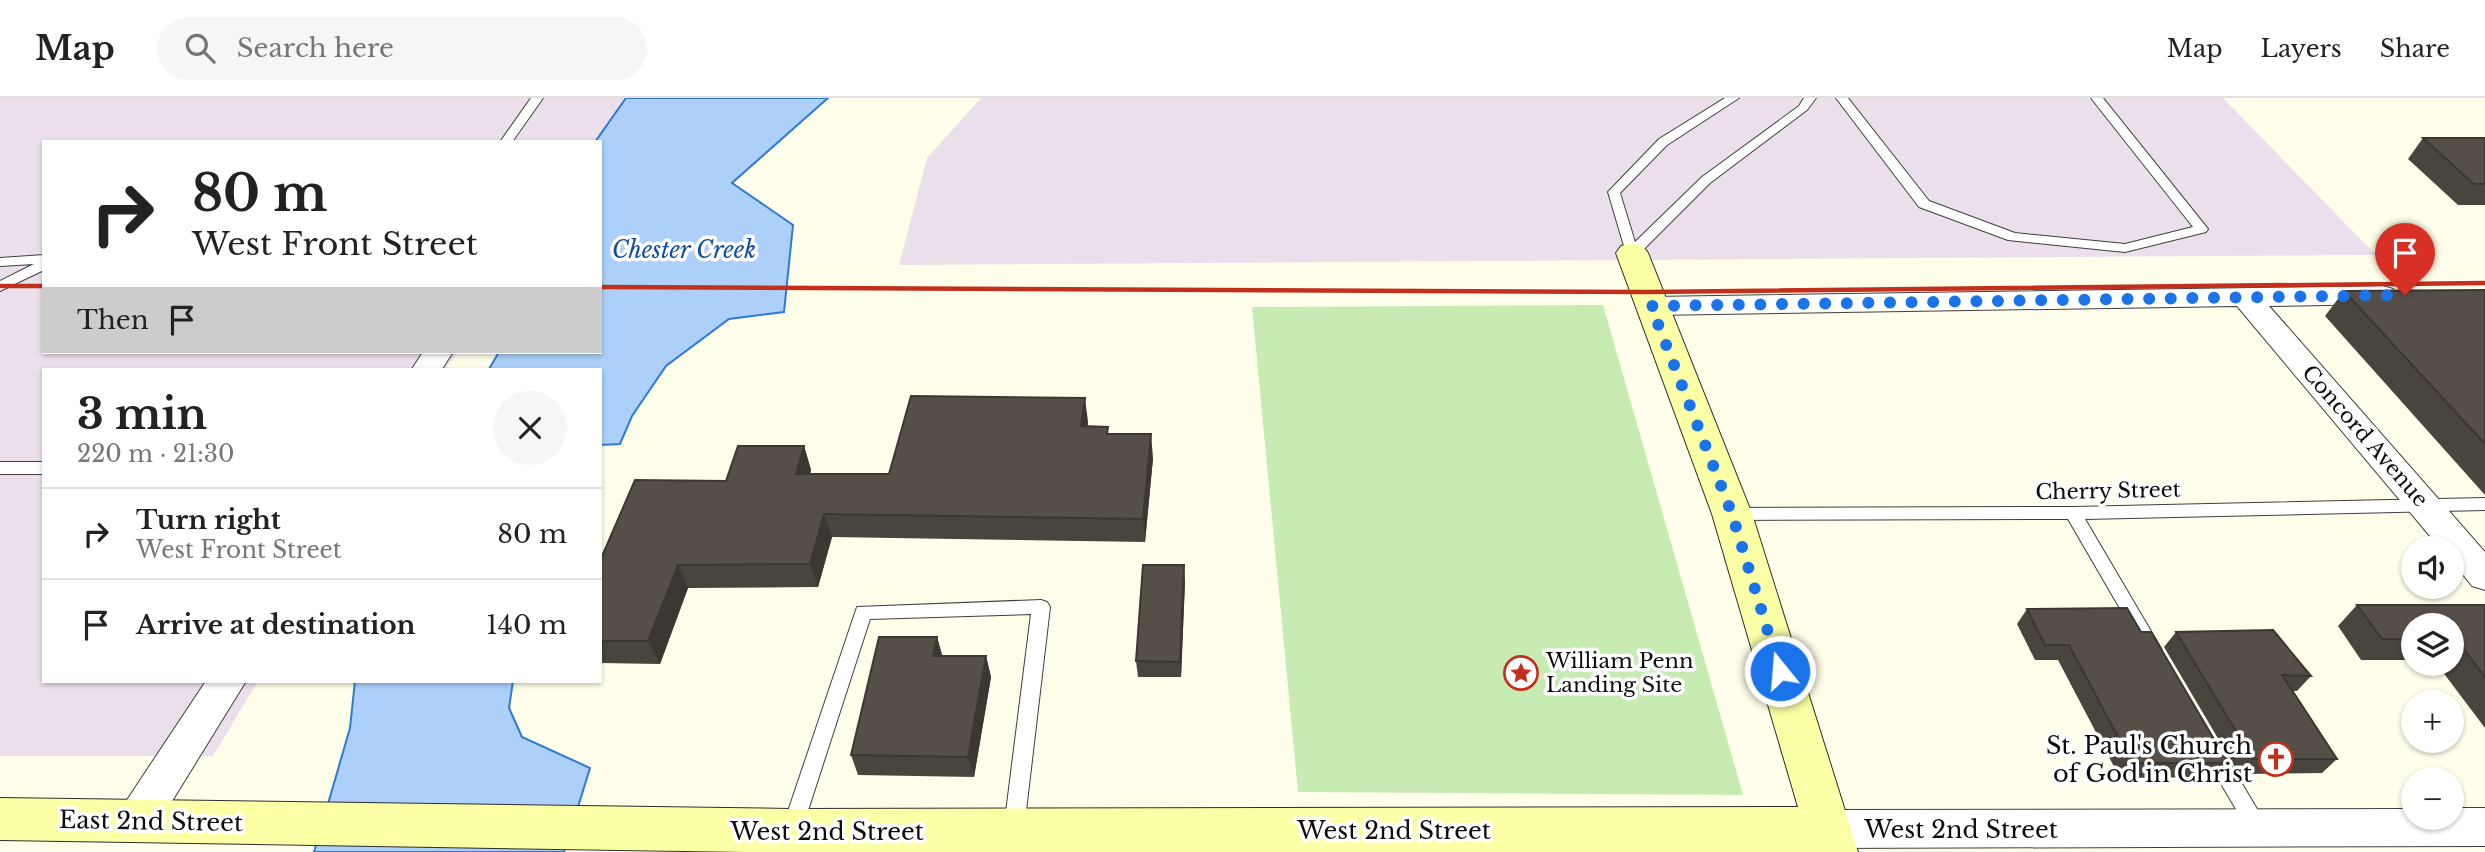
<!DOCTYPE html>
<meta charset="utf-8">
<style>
:root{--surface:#fff;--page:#f6f6f6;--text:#222;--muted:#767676;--line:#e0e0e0}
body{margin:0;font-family:"Libre Baskerville",serif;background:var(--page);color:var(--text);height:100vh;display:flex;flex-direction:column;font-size:26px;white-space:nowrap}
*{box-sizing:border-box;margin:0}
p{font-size:23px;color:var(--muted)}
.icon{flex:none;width:38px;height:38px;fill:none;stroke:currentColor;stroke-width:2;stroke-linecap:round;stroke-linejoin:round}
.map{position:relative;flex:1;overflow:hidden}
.panel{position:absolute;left:42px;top:270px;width:560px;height:315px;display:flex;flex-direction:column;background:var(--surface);border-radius:0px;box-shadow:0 2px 5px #0004}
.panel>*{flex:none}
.guide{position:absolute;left:42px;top:42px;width:560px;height:214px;border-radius:0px;box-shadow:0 2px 5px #0004;background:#fff;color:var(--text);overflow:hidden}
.controls{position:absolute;left:2401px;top:438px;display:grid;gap:14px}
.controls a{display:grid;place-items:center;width:63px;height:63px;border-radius:50%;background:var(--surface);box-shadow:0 2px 5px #0004;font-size:35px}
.pin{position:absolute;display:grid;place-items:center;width:60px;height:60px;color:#fff;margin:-72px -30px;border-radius:50% 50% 50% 0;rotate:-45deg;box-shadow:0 0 7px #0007}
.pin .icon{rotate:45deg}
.me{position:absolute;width:77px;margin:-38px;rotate:343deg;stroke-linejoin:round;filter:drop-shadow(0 0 5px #0008)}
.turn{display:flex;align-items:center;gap:24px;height:147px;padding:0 35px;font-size:32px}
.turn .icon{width:91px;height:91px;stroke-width:2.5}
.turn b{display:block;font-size:49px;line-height:60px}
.then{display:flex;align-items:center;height:66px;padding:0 35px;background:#0003;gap:14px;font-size:26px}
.round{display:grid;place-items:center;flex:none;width:74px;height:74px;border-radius:37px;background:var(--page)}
.summary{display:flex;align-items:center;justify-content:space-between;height:119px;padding:0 35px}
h1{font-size:42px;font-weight:700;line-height:52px}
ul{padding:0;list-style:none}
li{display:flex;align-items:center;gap:21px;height:91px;padding:0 35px;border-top:2px solid var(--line)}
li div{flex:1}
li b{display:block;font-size:26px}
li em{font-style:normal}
header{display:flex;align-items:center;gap:42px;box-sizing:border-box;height:98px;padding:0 35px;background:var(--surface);border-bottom:2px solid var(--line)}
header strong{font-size:33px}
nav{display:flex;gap:38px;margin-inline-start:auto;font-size:24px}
.search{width:490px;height:63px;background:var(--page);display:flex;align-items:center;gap:18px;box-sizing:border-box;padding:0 24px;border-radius:38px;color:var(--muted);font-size:26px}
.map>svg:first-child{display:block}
.industrial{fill:#ebdfeb}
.green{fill:#c7ebb2}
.water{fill:#acd0f9;stroke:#2f79d4;stroke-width:2}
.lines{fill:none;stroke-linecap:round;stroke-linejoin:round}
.lane-casing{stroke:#3f3f3f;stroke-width:2}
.street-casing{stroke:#3f3f3f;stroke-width:2}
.secondary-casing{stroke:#2e2e2e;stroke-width:2}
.lane{fill:#fff;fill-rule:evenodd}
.street{fill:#fff;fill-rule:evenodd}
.secondary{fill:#fbffa5;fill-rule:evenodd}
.rail{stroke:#c22f1d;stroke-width:4.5}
.wall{fill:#49443d}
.shaded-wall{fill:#3c3732}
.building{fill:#554f47;stroke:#3c3732;stroke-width:2}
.route{stroke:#1a73e8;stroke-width:12;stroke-dasharray:0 21.6}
.labels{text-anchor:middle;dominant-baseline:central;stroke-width:7;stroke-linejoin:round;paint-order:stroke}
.street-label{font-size:21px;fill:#0c0c0c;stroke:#fff}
.poi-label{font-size:21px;fill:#0c0c0c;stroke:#fff;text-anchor:start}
.water-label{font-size:23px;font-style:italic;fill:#0f4ca3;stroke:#fff}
.near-poi-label{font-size:24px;fill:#0c0c0c;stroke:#fff;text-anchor:end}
.near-street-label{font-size:24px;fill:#0c0c0c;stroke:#fff}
</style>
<header>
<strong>Map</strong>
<div class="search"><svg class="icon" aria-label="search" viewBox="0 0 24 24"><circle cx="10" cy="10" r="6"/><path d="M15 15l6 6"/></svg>Search here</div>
<nav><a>Map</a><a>Layers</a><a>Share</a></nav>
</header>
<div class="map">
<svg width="2485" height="754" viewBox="0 0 2485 754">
<rect width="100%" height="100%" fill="#fffeea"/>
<path class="industrial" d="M0 0H626L595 44H44V254H457L446 271H44V583H258L213 658H0Z
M981 0H2223L2376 157 899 167 927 60Z"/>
<path class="green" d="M1603 207 1743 697 1298 694 1252 209Z"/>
<path class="water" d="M626 0H828L732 85 793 127 784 214 729 221 666 268 632 318 620 346 600 347V271H489L499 254H600V44H595Z
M355 583H513L509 610 522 639 590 670 564 754H314L350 630Z"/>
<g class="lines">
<g class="lane-casing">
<path id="lane" d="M531 0H543L512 44H500Z
M1725 0H1739L1667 47 1620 95 1635 144 1702 79 1799 8 1804 0H1816L1807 12 1710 85 1637 158H1627L1608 94 1659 41Z
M1836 0H1848L1929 103 2015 135 2125 146 2193 129 2091 0H2103L2208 131 2206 134 2125 154 2008 142 1919 109Z
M44 157V172L0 193V183L34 166 0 168V160Z
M0 364H44V376H0Z
M2485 400V412L2085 421 2162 552 2159 557 2153 559 2147 557 2068 421 1732 422 1726 420 1724 416 1726 412 1732 410 2073 409Z
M1041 502 1047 504 1050 509 1024 730 1021 736 1014 739 1007 736 1004 730 1031 516 870 521 802 731 799 737 792 740 785 737 782 731 857 509Z
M2212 645 2219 647 2263 721 2266 727 2263 733 2256 736 2249 733 2205 659 2203 653 2205 647Z"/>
</g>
<g class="street-casing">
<path id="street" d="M2383 188 2393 191 2398 197 2393 203 2383 206 2269 208 2485 454V492L2472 488 2452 463V450H2440L2237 208 1651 217 1641 215 1636 208 1641 201 1651 199Z
M423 254H453L442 271H412Z
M206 583H246L153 734 138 739 123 734 117 721 123 708Z
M2452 710H2485V748L1827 750 1812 744 1806 731 1812 718 1827 712 2413 711V719H2452Z"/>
</g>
<g class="secondary-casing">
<path id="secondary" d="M1632 145 1643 148 1648 155 1752 416 1858 754H746L0 742V700L791 711 1798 709 1712 416 1616 155 1621 148Z"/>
</g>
<use href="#lane" class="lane"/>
<use href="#street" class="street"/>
<use href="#secondary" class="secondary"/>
<path class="rail" d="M0 188H44
M600 189 1647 194 2485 185"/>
</g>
<path class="wall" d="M2423 40H2485V107H2458L2408 61Z
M2485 192V397L2325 218 2344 193Z
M1088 324 1087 329H1108V336L1153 360 1145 444 832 439 818 489 688 490 660 566 600 565V463L726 383 804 348 811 372 810 376H889Z
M1185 483 1181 579H1138L1136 563Z
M2357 507H2485V630L2436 565H2452V527H2413V562H2361L2338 528Z
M2027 511 2141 534 2228 665 2214 679 2120 680 2058 562H2035L2017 526Z
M2176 534 2311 578 2297 593H2293L2337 661 2322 675 2239 676 2164 549Z
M937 539 942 558H986L991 579 974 679 858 677 851 657Z"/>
<path class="shaded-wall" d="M1085 300 1088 324 1084 352 1081 328Z
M1151 336 1153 360 1145 444 1143 421Z
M804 348 811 372 804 399 796 376Z
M824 416 832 439 818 489 810 466Z
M678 467 688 490 660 566 648 543Z
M1184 467 1185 483 1181 579 1180 564Z
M937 539 943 560 933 558Z
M986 558 991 579 974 679 968 659Z"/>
<path class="building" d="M2423 40H2485V86H2474Z
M2485 192V346L2344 193Z
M911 298 1085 300 1081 328 1108 329 1107 336H1151L1143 421 824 416 810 466 678 467 648 543H600V463L635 382 726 383 738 348H804L796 376H889Z
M1143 467H1184L1180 564 1136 563Z
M2357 507H2485V579L2456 541H2452V527H2413V541H2382Z
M2127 510 2141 534H2151L2228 665H2132L2069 547H2045L2027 511Z
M2273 532 2311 578 2282 577 2337 661H2253L2176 534Z
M879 539H937L933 558H986L968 659 851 657Z"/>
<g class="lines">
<path class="route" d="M1780 573 1732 416 1651 208 2405 197"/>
</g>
<defs>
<g id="sight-ring" transform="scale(1.75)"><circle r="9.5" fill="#fff" stroke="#c22f1d" stroke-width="1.5"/><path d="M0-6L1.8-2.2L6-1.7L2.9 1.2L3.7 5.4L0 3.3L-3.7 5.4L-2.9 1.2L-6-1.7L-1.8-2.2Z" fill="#c22f1d"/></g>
<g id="church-ring" transform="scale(1.75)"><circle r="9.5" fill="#fff" stroke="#c22f1d" stroke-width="1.5"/><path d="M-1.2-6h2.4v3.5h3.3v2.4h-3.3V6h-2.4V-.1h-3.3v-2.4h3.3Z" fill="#c22f1d"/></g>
</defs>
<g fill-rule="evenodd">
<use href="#sight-ring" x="1521" y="575"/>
<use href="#church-ring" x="2276" y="661"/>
</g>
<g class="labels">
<g class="street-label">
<text transform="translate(2365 338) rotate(49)">Concord Avenue</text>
<text transform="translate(2108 393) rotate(-1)">Cherry Street</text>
</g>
<g class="poi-label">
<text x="1546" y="563">William Penn<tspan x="1546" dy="24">Landing Site</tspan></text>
</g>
<g class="water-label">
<text x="684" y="152">Chester Creek</text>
</g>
<g class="near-poi-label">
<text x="2252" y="647">St. Paul's Church<tspan x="2252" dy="28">of God in Christ</tspan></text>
</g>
<g class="near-street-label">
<text transform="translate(151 723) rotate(1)">East 2nd Street</text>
<text x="1961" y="731">West 2nd Street</text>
<text x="1394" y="732">West 2nd Street</text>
<text x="827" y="733">West 2nd Street</text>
</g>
</g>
</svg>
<div class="controls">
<a><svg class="icon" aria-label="sound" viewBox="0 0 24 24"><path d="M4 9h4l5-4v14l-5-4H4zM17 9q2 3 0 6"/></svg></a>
<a><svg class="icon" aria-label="layers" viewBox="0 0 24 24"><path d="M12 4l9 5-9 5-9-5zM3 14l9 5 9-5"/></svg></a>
<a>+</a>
<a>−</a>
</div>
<div class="pin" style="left:2405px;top:197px;background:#d93025"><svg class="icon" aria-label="arrive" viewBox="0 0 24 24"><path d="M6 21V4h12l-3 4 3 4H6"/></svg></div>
<svg class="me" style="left:1780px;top:573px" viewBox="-20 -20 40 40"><circle r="17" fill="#1a73e8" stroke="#fff" stroke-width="3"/><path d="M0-11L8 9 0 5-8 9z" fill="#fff"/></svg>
<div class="guide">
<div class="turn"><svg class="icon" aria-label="right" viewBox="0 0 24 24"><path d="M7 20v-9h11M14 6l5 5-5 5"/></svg><div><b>80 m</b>West Front Street</div></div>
<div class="then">Then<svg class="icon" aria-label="arrive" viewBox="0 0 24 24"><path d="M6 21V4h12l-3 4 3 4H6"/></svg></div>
</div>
<section class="panel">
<div class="summary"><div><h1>3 min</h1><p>220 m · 21:30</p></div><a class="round"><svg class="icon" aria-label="close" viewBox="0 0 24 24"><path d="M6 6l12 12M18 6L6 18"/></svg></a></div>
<ul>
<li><svg class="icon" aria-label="right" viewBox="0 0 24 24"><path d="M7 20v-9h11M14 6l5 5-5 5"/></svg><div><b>Turn right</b><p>West Front Street</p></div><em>80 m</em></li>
<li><svg class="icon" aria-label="arrive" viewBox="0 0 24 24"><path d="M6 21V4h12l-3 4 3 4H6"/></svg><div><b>Arrive at destination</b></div><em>140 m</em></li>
</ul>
</section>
</div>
